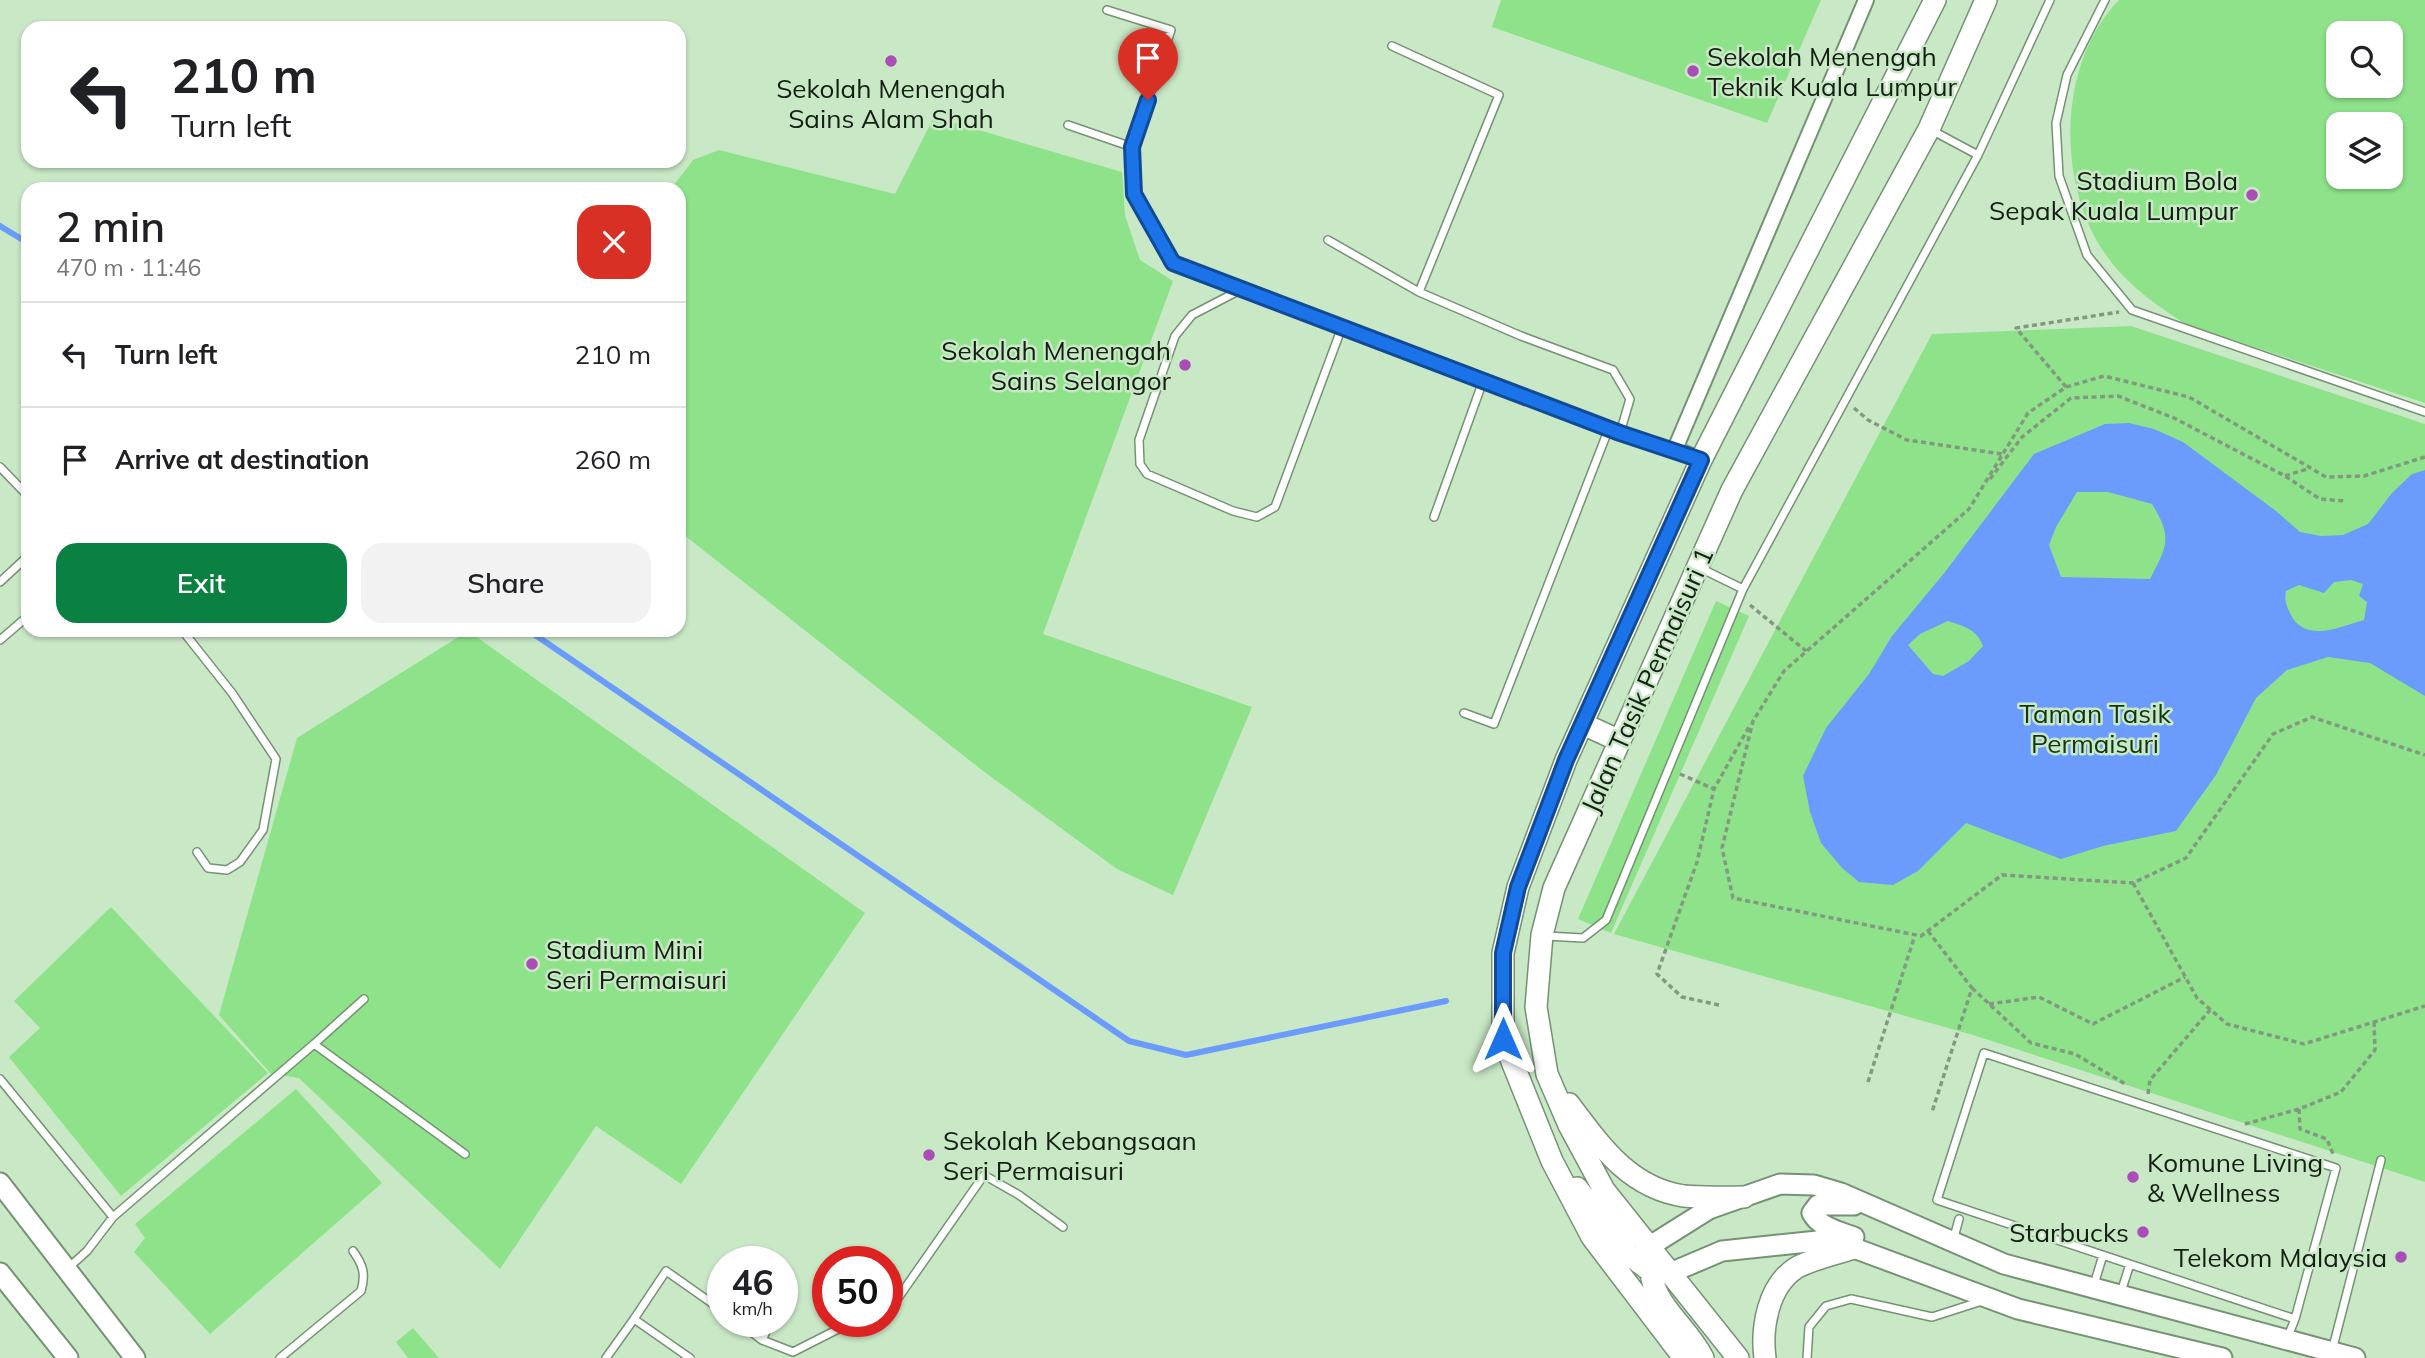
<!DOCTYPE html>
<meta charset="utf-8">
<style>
:root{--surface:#fff;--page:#f2f2f2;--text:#202124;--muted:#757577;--line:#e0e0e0;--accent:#0b8043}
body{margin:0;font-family:Mulish,sans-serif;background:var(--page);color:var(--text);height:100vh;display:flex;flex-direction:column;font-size:26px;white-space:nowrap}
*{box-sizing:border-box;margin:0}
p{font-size:23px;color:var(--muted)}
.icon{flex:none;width:38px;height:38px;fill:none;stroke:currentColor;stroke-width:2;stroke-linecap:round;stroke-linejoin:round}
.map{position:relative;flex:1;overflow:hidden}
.sheet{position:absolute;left:21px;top:182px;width:665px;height:455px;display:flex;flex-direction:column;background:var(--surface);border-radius:21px;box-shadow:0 2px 5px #0004}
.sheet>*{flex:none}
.hud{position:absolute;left:21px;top:21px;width:665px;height:147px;border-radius:21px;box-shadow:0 2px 5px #0004;background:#fff;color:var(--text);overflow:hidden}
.tools{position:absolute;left:2326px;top:21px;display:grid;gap:14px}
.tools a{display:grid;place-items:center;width:77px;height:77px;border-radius:14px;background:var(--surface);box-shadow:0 2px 5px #0004;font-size:35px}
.speed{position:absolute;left:707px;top:1246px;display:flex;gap:14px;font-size:35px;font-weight:700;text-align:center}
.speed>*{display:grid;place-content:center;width:91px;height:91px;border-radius:50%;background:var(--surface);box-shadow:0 2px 5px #0004;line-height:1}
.speed small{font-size:18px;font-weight:400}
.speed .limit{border:10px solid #d22;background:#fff;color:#111}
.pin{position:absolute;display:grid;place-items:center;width:60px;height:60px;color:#fff;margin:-72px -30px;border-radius:50% 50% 50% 0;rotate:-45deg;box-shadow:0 0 7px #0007}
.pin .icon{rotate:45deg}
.me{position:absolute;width:77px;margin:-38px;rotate:0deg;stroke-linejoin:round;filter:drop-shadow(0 0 5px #0008)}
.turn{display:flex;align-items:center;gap:24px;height:147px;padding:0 35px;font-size:32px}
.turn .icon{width:91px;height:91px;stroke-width:2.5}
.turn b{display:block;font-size:49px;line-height:60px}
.round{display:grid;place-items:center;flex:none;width:74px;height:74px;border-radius:21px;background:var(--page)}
.summary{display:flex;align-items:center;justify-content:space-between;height:119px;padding:0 35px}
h1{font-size:42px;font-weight:600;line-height:52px}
.action{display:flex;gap:14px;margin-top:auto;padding:14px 35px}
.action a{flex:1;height:80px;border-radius:21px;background:var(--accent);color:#fff;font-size:28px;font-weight:600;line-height:80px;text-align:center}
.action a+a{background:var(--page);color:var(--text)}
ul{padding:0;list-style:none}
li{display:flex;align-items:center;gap:21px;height:105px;padding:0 35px;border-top:2px solid var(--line)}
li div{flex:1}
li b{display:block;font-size:26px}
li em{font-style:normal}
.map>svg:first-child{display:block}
.green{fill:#8ee38a;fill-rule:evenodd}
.water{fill:#6b9bfc;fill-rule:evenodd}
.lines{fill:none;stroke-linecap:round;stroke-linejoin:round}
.stream{stroke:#6b9bfc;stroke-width:6}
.service-casing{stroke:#759273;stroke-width:10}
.minor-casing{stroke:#759273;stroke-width:18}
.tertiary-casing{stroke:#759273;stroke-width:23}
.secondary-casing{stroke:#759273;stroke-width:24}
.path{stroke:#829980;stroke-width:3.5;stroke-dasharray:5 3.5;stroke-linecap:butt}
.service{stroke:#fff;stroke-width:7}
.minor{stroke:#fff;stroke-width:14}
.tertiary{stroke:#fff;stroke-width:19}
.secondary{stroke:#fff;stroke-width:21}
.route-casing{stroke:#114b97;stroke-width:18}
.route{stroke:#1a73e8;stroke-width:12}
.poi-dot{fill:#ab4db6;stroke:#c9e8c6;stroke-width:2.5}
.labels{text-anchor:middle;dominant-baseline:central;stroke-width:5;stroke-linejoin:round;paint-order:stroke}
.poi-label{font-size:26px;fill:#131f13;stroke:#c9e8c6;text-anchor:start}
.street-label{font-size:26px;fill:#131f13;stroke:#c9e8c6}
.park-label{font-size:26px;fill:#113511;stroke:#c9e8c6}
</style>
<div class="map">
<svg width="2425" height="1358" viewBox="0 0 2425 1358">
<rect width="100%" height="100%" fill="#c9e8c6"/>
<path class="green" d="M1501 0H1821L1767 123 1492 27Z
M2119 0H2425V403L2187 325C2156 305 2127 285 2106 255 2056 185 2057 63 2119 0ZM2390 33V86H2338V33ZM2338 124H2390V177H2338Z
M934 117 1122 172 1125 215 1140 260 1173 281 1043 634 1252 707 1173 895 1117 869 983 771 679 531V189H671L693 160 719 150 895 194Z
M2131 326 2425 424V1182L1973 1035 1614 934 1932 334Z
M1716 601 1749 616 1611 933 1578 919Z
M468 631 865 913 681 1184 596 1126 500 1269 299 1078 271 1074 219 1015 297 738Z
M111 907 268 1073 121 1196 9 1057 40 1028 14 1001Z
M296 1089 382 1183 210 1334 134 1252 145 1238 135 1224Z
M413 1328 439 1358H408L396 1342Z"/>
<path class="water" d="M2129 423 2154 429 2183 442 2276 511 2300 532 2321 536 2343 535 2368 524 2392 493 2412 474 2425 470V696L2370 663 2328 657 2287 670 2256 698 2216 775 2176 831 2103 846 2061 859 1966 823 1918 871 1893 885 1859 882 1842 868 1821 843 1810 812 1803 776 1826 728 1869 674 1892 636 1945 572 2034 454 2105 424ZM2077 492H2108L2152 504C2173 538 2167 546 2150 579L2061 577 2049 545 2056 527ZM2351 580 2363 584 2359 596 2367 602 2364 620C2342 626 2308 643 2292 617 2287 607 2284 602 2286 591L2299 585 2324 593 2334 582ZM1948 621C1963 626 1977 629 1983 646L1969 661 1943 676 1933 674 1908 645 1920 634Z"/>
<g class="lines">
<path class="stream" d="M0 226 28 243
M528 630 1129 1041 1186 1055 1446 1001"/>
<g class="service-casing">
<path id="service" d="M2105 0 2067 75 2056 123 2059 176 2087 255 2132 310 2425 412
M1107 10 1171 30 1132 147
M1392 46 1499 95 1419 292 1521 336 1613 370 1630 399 1620 433
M1068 125 1132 147 1134 194 1173 263 1620 433 1648 443 1675 449
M1933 131 1978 155
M1328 240 1419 292
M1242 289 1192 315 1175 336 1139 440 1140 464 1147 474 1233 511 1257 517 1275 507 1342 327
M0 467 28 496
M1434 517 1483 381
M1700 568 1743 589
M0 582 28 556
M182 630 232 693 276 759 263 830 240 862 227 870 208 868 197 852
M0 640 28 616
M1464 713 1494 724 1609 428
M1546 936 1583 938 1606 920 1743 589 1978 155 2050 0
M314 1044 465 1154
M0 1079 113 1217
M1953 1241 1959 1219
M67 1269 87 1251 113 1217 314 1044 364 999
M2093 1288 2103 1255
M2121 1292 2130 1264
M710 1301 723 1291
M887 1305 896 1301 984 1175 1019 1195 1063 1227
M634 1319 666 1271 723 1311
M737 1321 762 1340 793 1352 854 1321
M2287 1339 2295 1319 2336 1168 1984 1053 1937 1200 2295 1319
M762 1340 771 1321
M2332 1351 2381 1160
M280 1358 361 1291C366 1274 363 1265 353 1251
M606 1358 634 1319 690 1358
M1807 1358 1809 1327 1826 1306 1851 1299 1932 1317 1982 1301"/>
</g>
<g class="minor-casing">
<path id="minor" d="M1701 460 1675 449 1866 0"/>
</g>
<g class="tertiary-casing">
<path id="tertiary" d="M0 1183 135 1358
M1854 1237C1840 1232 1819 1227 1812 1213L1818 1205H1854
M1650 1246 1709 1209 1780 1184 1814 1185 1841 1193 2004 1264 2355 1358
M0 1273 68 1358
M1670 1273 1722 1251 1827 1240 1854 1248 2018 1309 2222 1358"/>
</g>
<g class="secondary-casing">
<path id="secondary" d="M1583 724 1620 741
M1569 1104C1600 1145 1629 1188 1684 1196 1703 1198 1724 1197 1744 1197
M1577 1188 1628 1254 1649 1270 1670 1273
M1650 1259C1649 1305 1684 1321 1703 1358
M1684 1358 1592 1237 1552 1161 1503 1039V953L1518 887 1566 760 1701 460 1935 0
M1738 1358 1604 1190 1569 1125 1547 1074 1536 1007 1542 935 1554 888 1732 490 1929 129 1986 0
M1765 1358C1761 1328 1768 1286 1796 1268 1809 1260 1838 1253 1854 1248"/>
</g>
<path class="path" d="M2066 387 2016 328 2119 312
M1854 408 1868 420 1907 440 2002 454
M2425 457 2364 476 2326 477 2189 397 2104 376 2066 387 2028 413 1969 509 1784 671 1753 721 1722 848 1733 898 1921 936 2002 875 2133 883 2186 858 2273 734 2312 717 2425 755
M2285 476 2310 468
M1990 479 2022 437 2071 398 2118 396 2174 418 2285 476 2320 499 2345 501
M1750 605 1806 651
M1680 774 1714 789
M2133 883 2197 998 2227 1024 2304 1044 2425 1006
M1928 931 1972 988 1932 1112
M1972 988 2031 1043 2075 1054 2127 1085
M1989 1004 2039 997 2093 1024 2185 977
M1719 1005 1682 997 1657 974 1697 862 1714 789 1750 725
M1868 1082 1915 935
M2148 1094 2150 1080 2210 1010
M2299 1109 2300 1129 2327 1139 2333 1154
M2245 1124 2299 1109 2341 1092 2375 1050 2374 1021"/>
<use href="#service" class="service"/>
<use href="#minor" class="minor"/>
<use href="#tertiary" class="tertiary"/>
<use href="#secondary" class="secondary"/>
</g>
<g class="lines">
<g class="route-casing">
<path id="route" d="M1148 100 1132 147 1134 194 1173 263 1620 433 1701 460 1566 760 1518 887 1503 953V1039"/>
</g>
<use href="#route" class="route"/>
</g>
<g class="poi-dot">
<circle cx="891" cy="61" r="7"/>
<circle cx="1693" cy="71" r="7"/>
<circle cx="2252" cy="195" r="7"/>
<circle cx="1185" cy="365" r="7"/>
<circle cx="532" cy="964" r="7"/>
<circle cx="929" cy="1155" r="7"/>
<circle cx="2133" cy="1177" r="7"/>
<circle cx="2143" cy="1232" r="7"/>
<circle cx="2401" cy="1257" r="7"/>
</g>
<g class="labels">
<g class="poi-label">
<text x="1707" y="56">Sekolah Menengah<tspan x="1707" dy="30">Teknik Kuala Lumpur</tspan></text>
<text x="891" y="88" text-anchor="middle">Sekolah Menengah<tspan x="891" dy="30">Sains Alam Shah</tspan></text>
<text x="2238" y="180" text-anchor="end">Stadium Bola<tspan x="2238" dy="30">Sepak Kuala Lumpur</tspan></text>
<text x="1171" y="350" text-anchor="end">Sekolah Menengah<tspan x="1171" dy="30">Sains Selangor</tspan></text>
<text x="546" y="949">Stadium Mini<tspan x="546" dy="30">Seri Permaisuri</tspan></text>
<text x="943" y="1140">Sekolah Kebangsaan<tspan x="943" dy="30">Seri Permaisuri</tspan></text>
<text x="2147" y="1162">Komune Living<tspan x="2147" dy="30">&amp; Wellness</tspan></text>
<text x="2129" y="1232" text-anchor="end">Starbucks</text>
<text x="2387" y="1257" text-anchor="end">Telekom Malaysia</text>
</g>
<g class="street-label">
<text transform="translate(1647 680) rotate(-66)">Jalan Tasik Permaisuri 1</text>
</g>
<g class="park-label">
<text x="2095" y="713">Taman Tasik<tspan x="2095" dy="30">Permaisuri</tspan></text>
</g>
</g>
</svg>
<div class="tools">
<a><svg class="icon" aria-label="search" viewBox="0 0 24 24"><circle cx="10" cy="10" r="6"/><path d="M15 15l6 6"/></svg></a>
<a><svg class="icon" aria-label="layers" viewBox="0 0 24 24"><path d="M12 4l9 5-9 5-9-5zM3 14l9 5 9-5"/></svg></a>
</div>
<div class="speed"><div>46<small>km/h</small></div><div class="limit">50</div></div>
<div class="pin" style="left:1148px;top:100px;background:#d93025"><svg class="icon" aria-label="arrive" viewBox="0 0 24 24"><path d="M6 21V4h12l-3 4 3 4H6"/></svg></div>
<svg class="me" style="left:1503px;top:1039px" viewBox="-20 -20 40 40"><path d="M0-17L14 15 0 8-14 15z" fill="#1a73e8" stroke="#fff" stroke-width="4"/></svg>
<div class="hud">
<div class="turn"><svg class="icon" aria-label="left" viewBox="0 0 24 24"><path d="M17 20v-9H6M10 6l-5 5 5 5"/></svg><div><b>210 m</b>Turn left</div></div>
</div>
<section class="sheet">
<div class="summary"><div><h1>2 min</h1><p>470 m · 11:46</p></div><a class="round" style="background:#d93025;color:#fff"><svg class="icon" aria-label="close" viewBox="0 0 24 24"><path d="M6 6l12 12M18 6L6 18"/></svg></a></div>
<ul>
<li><svg class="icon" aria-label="left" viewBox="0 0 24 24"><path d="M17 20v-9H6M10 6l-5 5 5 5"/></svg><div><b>Turn left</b></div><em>210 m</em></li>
<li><svg class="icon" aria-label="arrive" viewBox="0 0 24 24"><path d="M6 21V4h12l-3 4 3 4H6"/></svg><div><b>Arrive at destination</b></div><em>260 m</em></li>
</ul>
<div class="action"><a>Exit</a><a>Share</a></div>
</section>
</div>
